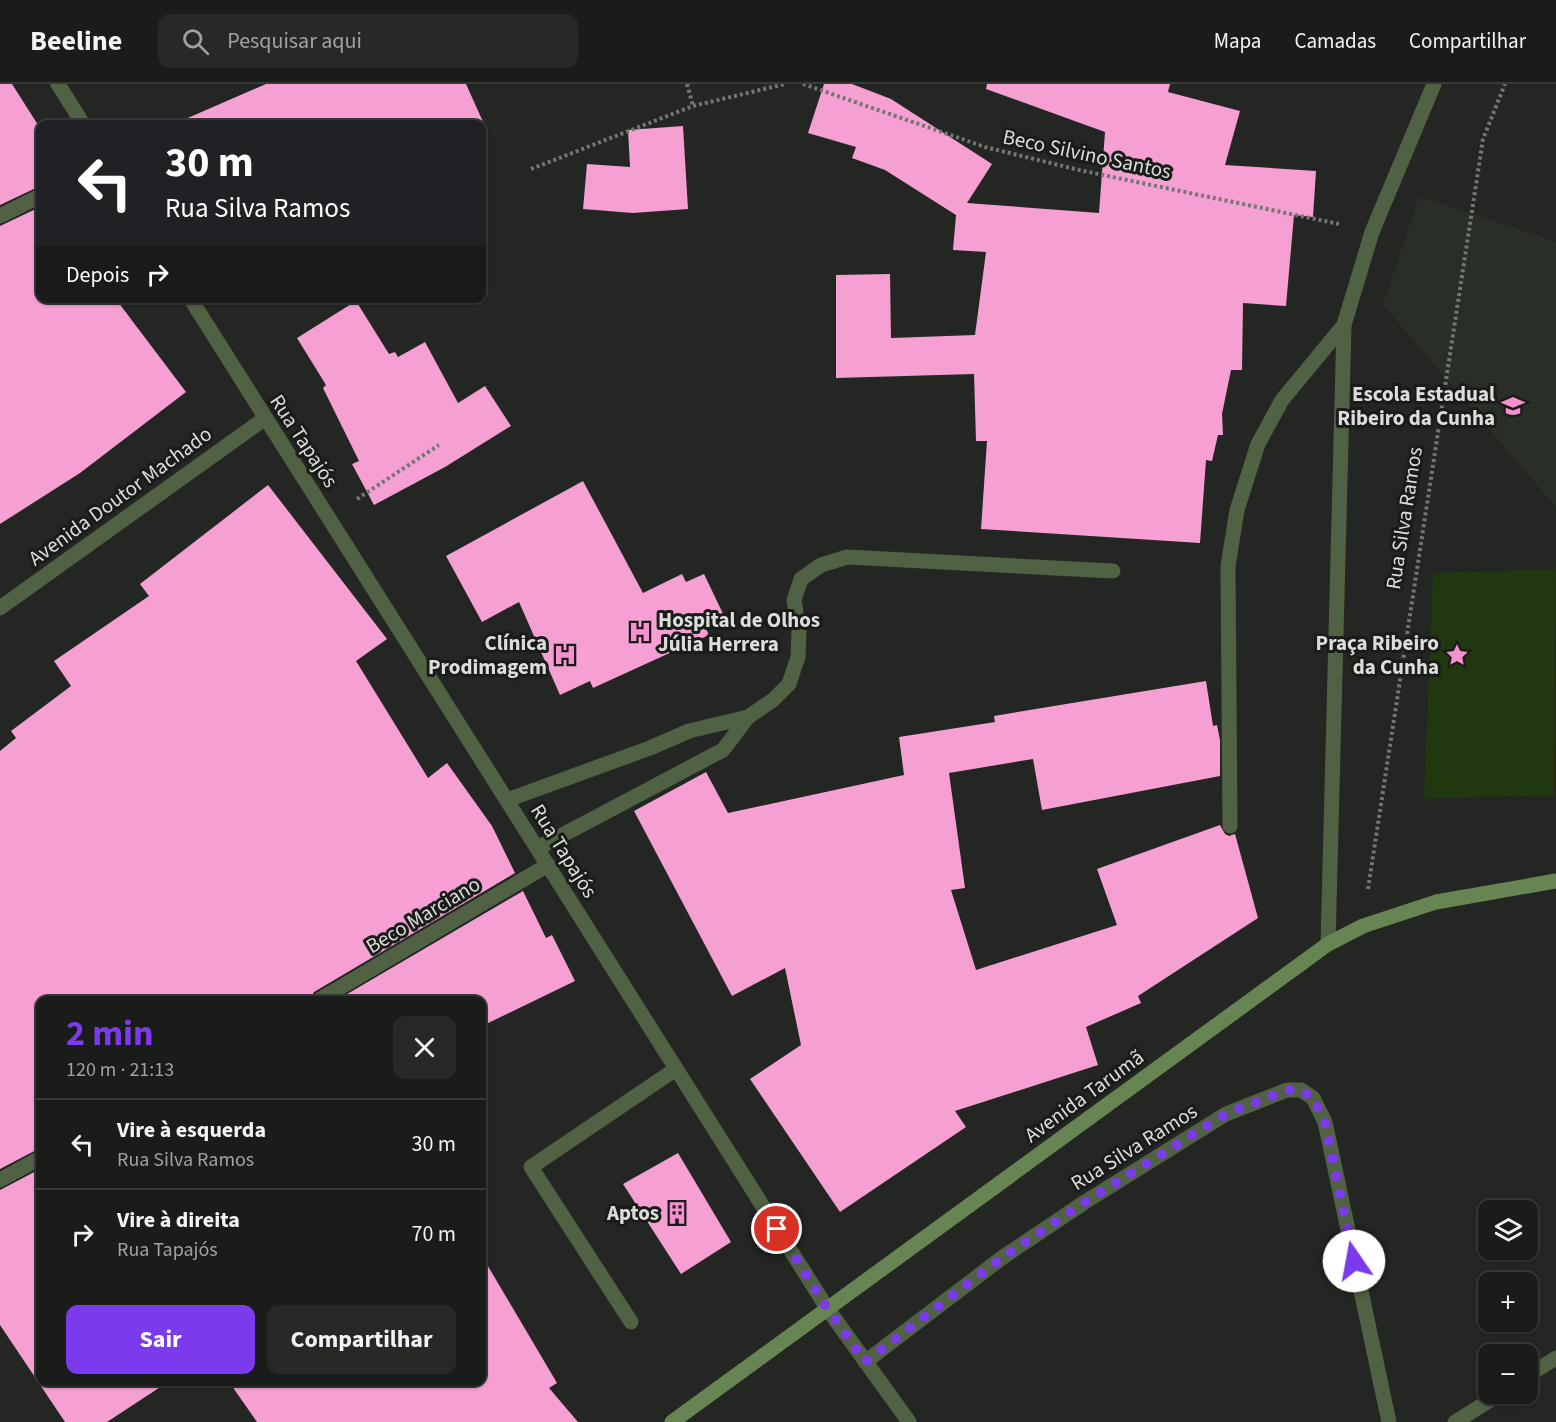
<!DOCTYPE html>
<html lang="pt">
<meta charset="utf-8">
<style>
:root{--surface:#1a1c1a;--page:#272927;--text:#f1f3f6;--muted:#9fa1a2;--line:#383a39;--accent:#7c3aed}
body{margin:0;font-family:"Source Sans 3",sans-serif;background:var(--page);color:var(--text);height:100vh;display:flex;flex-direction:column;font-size:22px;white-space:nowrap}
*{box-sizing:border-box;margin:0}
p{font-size:20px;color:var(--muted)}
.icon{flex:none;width:33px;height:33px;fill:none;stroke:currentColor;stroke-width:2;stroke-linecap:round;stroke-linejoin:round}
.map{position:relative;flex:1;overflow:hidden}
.drawer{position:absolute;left:36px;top:912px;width:450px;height:390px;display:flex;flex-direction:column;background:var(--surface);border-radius:12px;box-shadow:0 2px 4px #0004,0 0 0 2px var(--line)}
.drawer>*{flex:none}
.guide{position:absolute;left:36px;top:36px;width:450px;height:183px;border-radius:12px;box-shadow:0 2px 4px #0004,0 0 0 2px var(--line);background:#202124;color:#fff;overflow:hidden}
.fabs{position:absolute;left:1478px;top:1116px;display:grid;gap:12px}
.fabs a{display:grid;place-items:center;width:60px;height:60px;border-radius:12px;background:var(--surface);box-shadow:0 2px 4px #0004,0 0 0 2px var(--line);font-size:30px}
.pin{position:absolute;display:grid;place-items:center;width:51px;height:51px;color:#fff;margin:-26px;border:3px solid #fff;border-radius:50%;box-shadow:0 2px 6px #0007}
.me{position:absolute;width:66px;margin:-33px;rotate:348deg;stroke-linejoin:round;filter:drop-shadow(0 0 4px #0008)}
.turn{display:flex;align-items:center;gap:21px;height:126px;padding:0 30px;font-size:27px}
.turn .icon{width:78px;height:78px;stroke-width:2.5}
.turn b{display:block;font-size:42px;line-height:51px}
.then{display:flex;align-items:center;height:57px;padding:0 30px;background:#0003;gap:12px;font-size:22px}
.round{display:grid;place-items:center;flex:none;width:63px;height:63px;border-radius:12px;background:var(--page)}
.overview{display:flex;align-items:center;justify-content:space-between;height:102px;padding:0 30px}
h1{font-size:36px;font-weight:700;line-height:45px;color:var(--accent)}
.cta{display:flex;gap:12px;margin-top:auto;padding:12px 30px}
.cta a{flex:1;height:69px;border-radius:12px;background:var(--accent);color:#fff;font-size:24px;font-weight:700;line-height:69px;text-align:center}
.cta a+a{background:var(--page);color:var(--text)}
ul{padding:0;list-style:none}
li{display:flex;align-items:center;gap:18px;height:90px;padding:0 30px;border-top:2px solid var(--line)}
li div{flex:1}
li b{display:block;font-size:22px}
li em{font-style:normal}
header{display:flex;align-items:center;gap:36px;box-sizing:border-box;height:84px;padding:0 30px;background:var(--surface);border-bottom:2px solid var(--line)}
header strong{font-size:28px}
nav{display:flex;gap:33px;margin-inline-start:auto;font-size:21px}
.search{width:420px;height:54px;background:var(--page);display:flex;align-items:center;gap:15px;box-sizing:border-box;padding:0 21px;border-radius:12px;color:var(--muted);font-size:22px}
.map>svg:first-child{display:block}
.built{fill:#292f26}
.green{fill:#21370f}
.building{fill:#f59fd3}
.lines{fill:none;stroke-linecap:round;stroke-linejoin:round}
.path{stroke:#737672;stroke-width:4;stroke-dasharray:3 3;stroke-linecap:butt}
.service{stroke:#506243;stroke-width:15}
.minor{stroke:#506243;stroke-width:15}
.tertiary{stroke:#506243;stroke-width:15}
.secondary{stroke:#678552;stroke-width:15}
.route{stroke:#7c3aed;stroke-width:10;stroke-dasharray:0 18}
.labels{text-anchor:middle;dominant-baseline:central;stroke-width:6;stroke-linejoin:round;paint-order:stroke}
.street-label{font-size:21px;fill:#dcdedb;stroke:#1a1c19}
.poi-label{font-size:21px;font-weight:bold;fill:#dcdedb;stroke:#1a1c19;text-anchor:end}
</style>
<header>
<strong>Beeline</strong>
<div class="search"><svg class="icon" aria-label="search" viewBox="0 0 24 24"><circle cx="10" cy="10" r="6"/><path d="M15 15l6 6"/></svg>Pesquisar aqui</div>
<nav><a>Mapa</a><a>Camadas</a><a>Compartilhar</a></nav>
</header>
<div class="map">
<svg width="1556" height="1338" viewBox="0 0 1556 1338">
<rect width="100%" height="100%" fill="#232622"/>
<path class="built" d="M1419 112 1556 158V423L1383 221Z"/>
<path class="green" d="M1556 485 1554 711 1424 715 1433 489Z"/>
<path class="building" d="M0 0H12L40 44V102L0 121Z
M266 0H466L484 40H174Z
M824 0H852L891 15 992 80 967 119 1099 129 1105 48 986 5 987 0H1170L1168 8 1240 27 1225 81 1316 87 1313 133 1294 131 1286 222 1243 219 1242 286H1231L1222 330 1223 351H1218L1212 377 1206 376 1200 459 981 445 987 357H976L974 290 836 294V191L890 190 891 254 975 251 986 168 953 166 956 131 885 86 852 74 856 63 808 49Z
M683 42 688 125 633 129 583 125 587 80 630 83 628 46Z
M40 123V214H115L186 308 80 389 0 440V142Z
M356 217 389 270 395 268 398 273 425 258 458 319 485 302 511 342 445 383 374 421 352 380 359 377 323 304 326 301 297 254Z
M583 397 643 509 682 490 686 498 704 490 726 536 706 545 709 551 593 604 590 597 560 611 519 518 482 538 446 472Z
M268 401 387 555 356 577 428 694 447 679 492 742 515 789 314 908 309 916H40V1064L0 1085V667L16 654 11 647 71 602 54 577 149 512 140 500Z
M1206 597 1213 642 1217 641 1220 656V692L1042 726 1033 675 949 689 965 804 951 806 976 886 1117 841 1097 785 1220 741 1225 750 1229 752 1235 750 1258 834 1138 912 1141 919 1086 943 1098 981 955 1027 966 1043 840 1128 750 995 801 961 785 884 732 912 634 727 706 688 728 729 904 691 899 653 995 638 994 632Z
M523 807 546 854 552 851 575 897 482 942V916H337Z
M678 1069 731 1158 681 1190 623 1100Z
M40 1085V1298H168L107 1338H65L0 1241V1106Z
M482 1172 557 1299 549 1304 578 1338H257L229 1298H482Z"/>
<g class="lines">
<path class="path" d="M687 0 693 22
M803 0 985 63 1079 86 1339 140
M531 85 693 22 785 0
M357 415 439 361
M1368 805 1483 55 1505 0"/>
<path class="service" d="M507 716 650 664 689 647 748 633
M538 764 723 666 748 633 773 616 789 600 798 573 799 546 794 516 801 495 821 481 847 473 1113 487
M631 1238 531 1083 676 985
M1527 1292 1556 1274
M1455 1338 1500 1310"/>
<path class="minor" d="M0 132 40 112
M0 524 264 335
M1230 742 1228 482 1237 426 1258 360 1282 316 1344 241
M1328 860 1344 241 1372 148 1434 0
M319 916 548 781
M0 1096 40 1074
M827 1224 909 1338
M865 1278 1003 1173 1085 1118 1226 1030 1287 1006H1301L1313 1014 1325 1038 1389 1338"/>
<path class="tertiary" d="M58 0 83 40
M190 214 827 1224"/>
<path class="secondary" d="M672 1338 1328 860 1363 842 1436 818 1556 797"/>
</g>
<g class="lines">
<path class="route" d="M777 1145 827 1224 865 1278 1003 1173 1085 1118 1226 1030 1287 1006H1301L1313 1014 1325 1038 1354 1177"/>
</g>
<defs>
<g id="school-bare" transform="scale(1.8)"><path d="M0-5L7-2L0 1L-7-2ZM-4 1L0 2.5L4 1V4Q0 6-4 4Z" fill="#f690cf" stroke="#1a1c19" stroke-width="2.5" paint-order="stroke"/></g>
<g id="hospital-bare" transform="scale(1.8)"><path d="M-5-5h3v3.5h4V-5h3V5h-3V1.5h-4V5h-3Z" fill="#f690cf" stroke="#1a1c19" stroke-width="2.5" paint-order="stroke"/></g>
<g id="sight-bare" transform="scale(1.8)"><path d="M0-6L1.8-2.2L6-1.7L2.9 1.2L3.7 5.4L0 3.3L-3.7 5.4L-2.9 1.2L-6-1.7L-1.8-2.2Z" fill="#f690cf" stroke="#1a1c19" stroke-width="2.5" paint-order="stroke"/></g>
<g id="building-bare" transform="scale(1.8)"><path d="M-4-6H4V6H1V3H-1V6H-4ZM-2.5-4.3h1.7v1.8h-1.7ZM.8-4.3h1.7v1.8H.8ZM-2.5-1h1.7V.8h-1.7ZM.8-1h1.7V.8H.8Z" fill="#f690cf" stroke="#1a1c19" stroke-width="2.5" paint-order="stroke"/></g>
</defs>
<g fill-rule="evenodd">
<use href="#school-bare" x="1513" y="322"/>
<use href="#hospital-bare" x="640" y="548"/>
<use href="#hospital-bare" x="565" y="571"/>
<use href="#sight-bare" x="1457" y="571"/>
<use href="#building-bare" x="677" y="1129"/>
</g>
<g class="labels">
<g class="street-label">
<text transform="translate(1087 70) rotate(12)">Beco Silvino Santos</text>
<text transform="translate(304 357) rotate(57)">Rua Tapajós</text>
<text transform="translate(120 412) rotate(-36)">Avenida Doutor Machado</text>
<text transform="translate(1404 434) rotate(-81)">Rua Silva Ramos</text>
<text transform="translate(564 767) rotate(58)">Rua Tapajós</text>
<text transform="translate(423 831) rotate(-31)">Beco Marciano</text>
<text transform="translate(1084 1012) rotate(-36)">Avenida Tarumã</text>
<text transform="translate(1134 1063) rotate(-32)">Rua Silva Ramos</text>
</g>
<g class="poi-label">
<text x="1495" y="310">Escola Estadual<tspan x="1495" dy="24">Ribeiro da Cunha</tspan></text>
<text x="658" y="536" text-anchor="start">Hospital de Olhos<tspan x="658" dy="24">Júlia Herrera</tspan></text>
<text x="547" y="559">Clínica<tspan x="547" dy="24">Prodimagem</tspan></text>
<text x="1439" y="559">Praça Ribeiro<tspan x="1439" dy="24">da Cunha</tspan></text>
<text x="659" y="1129">Aptos</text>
</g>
</g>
</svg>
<div class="fabs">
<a><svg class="icon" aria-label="layers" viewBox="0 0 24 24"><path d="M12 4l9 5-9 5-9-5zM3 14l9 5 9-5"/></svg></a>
<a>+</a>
<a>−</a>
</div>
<div class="pin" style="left:777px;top:1145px;background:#d93025"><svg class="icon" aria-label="arrive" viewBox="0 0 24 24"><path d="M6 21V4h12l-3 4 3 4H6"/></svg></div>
<svg class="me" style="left:1354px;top:1177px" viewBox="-20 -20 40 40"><circle r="19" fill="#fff"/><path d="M0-13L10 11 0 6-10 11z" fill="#7c3aed"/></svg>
<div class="guide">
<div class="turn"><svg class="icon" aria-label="left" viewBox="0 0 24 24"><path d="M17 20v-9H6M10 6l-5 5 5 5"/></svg><div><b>30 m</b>Rua Silva Ramos</div></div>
<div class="then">Depois<svg class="icon" aria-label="right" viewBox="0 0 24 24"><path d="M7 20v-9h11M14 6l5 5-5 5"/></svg></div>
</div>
<section class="drawer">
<div class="overview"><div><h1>2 min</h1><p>120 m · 21:13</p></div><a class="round"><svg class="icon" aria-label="close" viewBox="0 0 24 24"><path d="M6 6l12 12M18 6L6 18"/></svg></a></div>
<ul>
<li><svg class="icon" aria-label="left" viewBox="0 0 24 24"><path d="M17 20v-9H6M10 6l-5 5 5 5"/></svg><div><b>Vire à esquerda</b><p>Rua Silva Ramos</p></div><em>30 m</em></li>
<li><svg class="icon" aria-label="right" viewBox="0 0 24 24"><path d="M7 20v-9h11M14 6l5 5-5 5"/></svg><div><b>Vire à direita</b><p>Rua Tapajós</p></div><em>70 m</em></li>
</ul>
<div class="cta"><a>Sair</a><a>Compartilhar</a></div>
</section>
</div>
